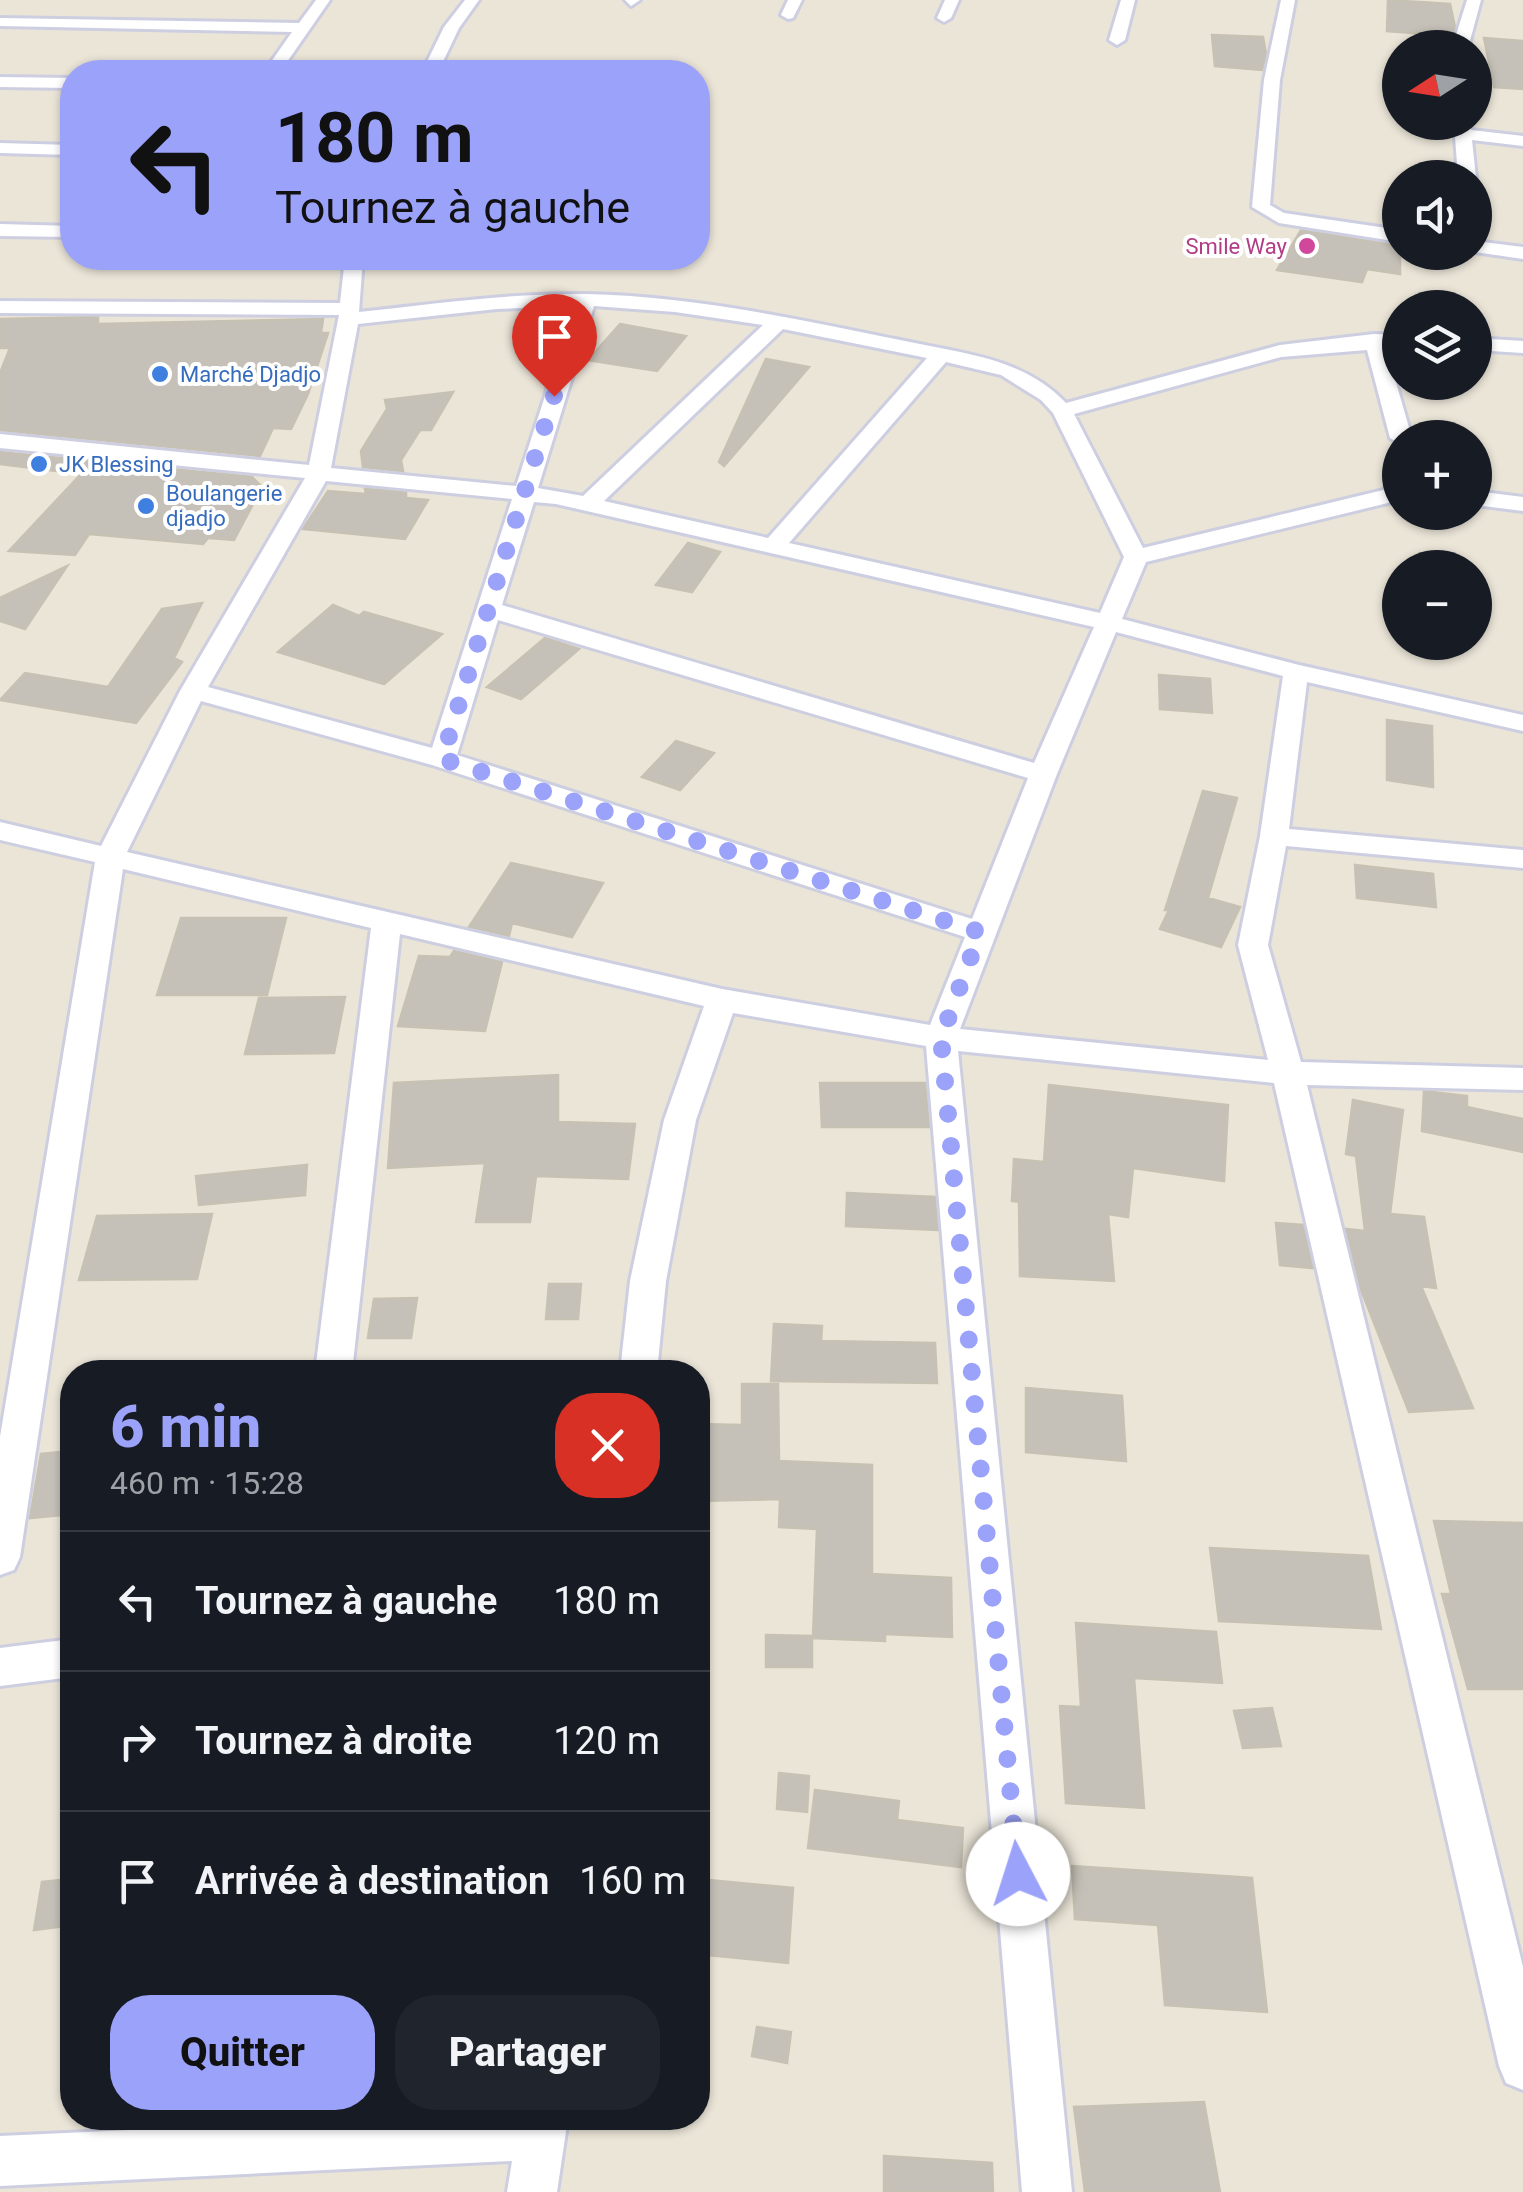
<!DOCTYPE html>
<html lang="fr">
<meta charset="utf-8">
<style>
:root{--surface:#171b24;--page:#20242c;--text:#f1f3f6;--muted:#9ea1a6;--line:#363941;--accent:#9ba2fa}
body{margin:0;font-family:Roboto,sans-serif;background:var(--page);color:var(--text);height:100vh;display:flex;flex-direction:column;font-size:38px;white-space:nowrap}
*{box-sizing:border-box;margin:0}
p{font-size:32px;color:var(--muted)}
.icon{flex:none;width:55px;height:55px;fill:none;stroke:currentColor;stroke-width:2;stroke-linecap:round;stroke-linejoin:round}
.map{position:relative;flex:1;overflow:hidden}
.panel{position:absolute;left:60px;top:1360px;width:650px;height:770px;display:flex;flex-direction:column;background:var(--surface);border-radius:40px;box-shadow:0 2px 8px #0004}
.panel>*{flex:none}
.hud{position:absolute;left:60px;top:60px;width:650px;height:210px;border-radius:40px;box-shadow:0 2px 8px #0004;background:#9ba2fa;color:#111;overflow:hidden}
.needle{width:65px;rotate:258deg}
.tools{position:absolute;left:1382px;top:30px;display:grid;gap:20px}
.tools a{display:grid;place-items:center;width:110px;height:110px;border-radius:50%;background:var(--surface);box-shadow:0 2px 8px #0004;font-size:50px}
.pin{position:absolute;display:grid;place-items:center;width:85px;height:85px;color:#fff;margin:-102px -42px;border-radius:50% 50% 50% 0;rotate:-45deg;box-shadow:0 0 10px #0007}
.pin .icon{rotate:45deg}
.me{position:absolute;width:110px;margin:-55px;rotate:355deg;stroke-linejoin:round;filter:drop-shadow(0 0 8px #0008)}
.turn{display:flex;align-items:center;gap:35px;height:210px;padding:0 50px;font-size:45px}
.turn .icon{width:130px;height:130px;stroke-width:2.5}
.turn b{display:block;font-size:70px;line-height:85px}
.round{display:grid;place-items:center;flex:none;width:105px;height:105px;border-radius:40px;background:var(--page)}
.overview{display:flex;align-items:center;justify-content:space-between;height:170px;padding:0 50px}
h1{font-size:60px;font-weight:800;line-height:75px;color:var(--accent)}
.primary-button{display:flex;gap:20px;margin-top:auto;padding:20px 50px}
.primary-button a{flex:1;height:115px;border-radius:40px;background:var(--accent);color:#111;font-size:40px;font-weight:800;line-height:115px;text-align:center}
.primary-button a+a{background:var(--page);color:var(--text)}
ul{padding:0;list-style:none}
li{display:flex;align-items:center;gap:30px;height:140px;padding:0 50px;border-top:2px solid var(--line)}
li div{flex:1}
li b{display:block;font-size:38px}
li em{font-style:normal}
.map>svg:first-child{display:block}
.building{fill:#c6c1b8;stroke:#c6c1b2;stroke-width:2.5}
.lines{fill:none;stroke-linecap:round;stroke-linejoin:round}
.minor-casing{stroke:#cdcfe1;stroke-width:6}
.minor{fill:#fff;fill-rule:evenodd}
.route{stroke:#9ba2fa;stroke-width:18;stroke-dasharray:0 32.4}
.hotel-dot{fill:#d1479c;stroke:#fff;stroke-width:4}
.shop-dot{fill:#3f7fe0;stroke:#fff;stroke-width:4}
.labels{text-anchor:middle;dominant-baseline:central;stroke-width:8;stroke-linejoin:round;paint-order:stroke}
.far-hotel-label{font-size:22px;fill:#b23c85;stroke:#fff;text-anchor:end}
.far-shop-label{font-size:22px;fill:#366cbe;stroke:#fff;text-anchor:start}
</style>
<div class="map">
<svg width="1523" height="2192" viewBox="0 0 1523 2192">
<rect width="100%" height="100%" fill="#ebe5d8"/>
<path class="building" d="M1388 0 1450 4 1455 27 1452 36 1387 31Z
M1212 35 1263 37 1266 54 1262 70 1215 66Z
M1484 38 1523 41V89L1494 87Z
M1301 230 1400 246V274L1367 269 1362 282 1277 270Z
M98 317V324L323 319 321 333H328L308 394 291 429 273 428 260 456 0 430V373L10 348H0V319Z
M620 324 686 336 657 371 588 360Z
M766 359 809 367 724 466 719 462Z
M453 392 431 430H420L401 460 403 471 363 467 361 451 387 409 385 400Z
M0 452 252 477 262 487 234 540 208 538 203 544 89 534 75 555 9 551 81 474 0 464Z
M365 489 406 492V498L428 500 405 539 303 529 328 491 366 494Z
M688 543 720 552 692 592 656 585Z
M67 566 25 629 0 621V598Z
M202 603 174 658 182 662 136 723 0 700 25 673 108 687 162 609Z
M333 605 359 616 364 612 442 634 384 684 278 652Z
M545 638 579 649 521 699 487 687Z
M1159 675 1210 679 1212 713 1160 709Z
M1387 720 1432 726 1433 787 1387 780Z
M676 741 714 753 680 790 642 777Z
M1203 791 1237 798 1208 898 1240 907 1221 947 1160 929 1169 910H1165Z
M511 863 603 883 572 937 512 923 509 936 469 927Z
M1355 865 1433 874 1436 907 1357 898Z
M181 918H286L267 995H157Z
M454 951 502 962 485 1031 398 1026 419 956 450 957Z
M345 997 334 1053 245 1054 259 998Z
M558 1075V1122L635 1124 628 1179 536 1176 530 1222H476L485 1163 388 1168 394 1083Z
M820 1083H925L929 1127H822Z
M1049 1085 1228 1105 1224 1181 1133 1168 1128 1217 1108 1214 1114 1281 1020 1276 1019 1202 1012 1201 1014 1159 1044 1162Z
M1424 1091 1467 1096V1107L1523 1119V1152L1422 1131Z
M1353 1100 1403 1110 1390 1214 1424 1217 1436 1288 1421 1286 1473 1408 1409 1412 1360 1287 1346 1229 1365 1231 1356 1156 1346 1154Z
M307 1165 305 1195 199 1205 196 1176Z
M847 1193 935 1197 938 1230 846 1226Z
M212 1214 197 1279 79 1280 97 1216Z
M1276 1223 1303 1225 1313 1268 1280 1265Z
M549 1284H581L578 1319H546Z
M417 1298 411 1338H368L374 1299Z
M774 1324 822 1326 821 1341 935 1343 937 1383 771 1381Z
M742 1384H778L779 1461 872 1465V1574L951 1578 952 1637 885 1634V1641L813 1638 817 1529 779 1527 780 1499 698 1501V1424L742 1425Z
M1026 1388 1122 1396 1126 1461 1026 1452Z
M72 1451V1514L30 1518 41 1454Z
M1434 1521 1523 1523V1689H1468L1442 1594H1451Z
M1210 1548 1368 1556 1381 1629 1219 1621Z
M1076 1623 1216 1632 1222 1683 1134 1678 1144 1808 1066 1803 1060 1706 1081 1707Z
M766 1635 812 1636V1667H766Z
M1272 1708 1281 1746 1243 1748 1234 1711Z
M779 1773 809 1776 807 1812 777 1809Z
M815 1790 899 1801 897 1820 963 1828 961 1867 808 1848Z
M1072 1866 1252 1878 1267 2012 1165 2005 1158 1925 1075 1919Z
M72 1879 66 1926 34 1930 42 1882Z
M698 1879 793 1888 788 1963 698 1954Z
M757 2027 791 2032 787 2063 752 2056Z
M1204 2102 1220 2192H1085L1074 2107Z
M884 2156 992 2163 993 2192H884Z"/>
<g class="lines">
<g class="minor-casing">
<path id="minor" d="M316 0H330L280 72H264L292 32 0 26V18L299 23Z
M465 0H479L459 28 438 72H422L444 27Z
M625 0H640L631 6Z
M788 0H802L793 18 788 19 781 15Z
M945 0H959L951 18 944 22 937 18Z
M1121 0H1135L1125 40 1117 45 1109 40Z
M1281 0H1295L1280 80 1270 205 1284 213 1400 230V242L1279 223 1252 207 1264 80Z
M1467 0H1481L1468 48H1452Z
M0 77 72 78V88L0 87Z
M1454 122H1470L1471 130 1523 136V146L1472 140 1476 178H1458Z
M0 143 72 145V155L0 153Z
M0 224 72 226V237L0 236Z
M1475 241 1523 247V259L1475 252Z
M345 258H363L359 312C434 304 510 293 585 294 692 296 796 319 900 340 959 353 1023 357 1066 403L1280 345 1374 334 1400 335V347L1386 348 1412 438H1400V444L1390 438 1367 350 1281 357 1074 414 1143 548 1400 486V500L1146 562 1122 619 1299 665 1523 715V731L1307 682 1289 829 1523 850V868L1286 846 1268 945 1301 1062 1523 1068V1090L1307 1085 1523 1967V2090L1506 2083 1499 2066 1274 1083 958 1051 1072 2192H1022L926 1046 733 1013 696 1120 666 1281 657 1372H620L630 1281 664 1120 704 1006 400 934 352 1372H315L371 928 123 869 20 1557 14 1570 0 1575V1437L95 862 0 840V822L101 846 180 691 305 478 0 448V434L309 465 339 315 0 313V301L340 303ZM574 306 516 486 331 468 358 324 497 309ZM594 306 675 312 763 325 583 496 538 488ZM783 329 927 358 768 538 604 501ZM946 362 1001 375 1041 400 1053 413 1124 557 1100 613 789 543ZM326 481 512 499 432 748 208 687ZM534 502 556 504 1094 627 1034 763 502 605ZM498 620 1028 778 972 919 457 755ZM1116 632 1283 676 1260 836 1238 945 1268 1060 960 1029 1057 774ZM201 701 432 765 965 937 930 1025 722 989 127 852Z
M1475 338 1523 341V353L1475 350Z
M1475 491 1523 497V511L1475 505Z
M72 1639V1677L0 1686V1648Z
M390 2118H568L557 2192H507L512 2161 0 2186V2136Z"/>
</g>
<use href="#minor" class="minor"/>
</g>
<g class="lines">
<path class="route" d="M554 396 442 759 980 932 941 1038 1018 1874"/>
</g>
<circle class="hotel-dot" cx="1307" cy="246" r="10"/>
<g class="shop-dot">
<circle cx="160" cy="374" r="10"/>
<circle cx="39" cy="464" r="10"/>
<circle cx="146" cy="506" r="10"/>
</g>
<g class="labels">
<g class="far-hotel-label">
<text x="1287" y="246">Smile Way</text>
</g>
<g class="far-shop-label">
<text x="180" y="374">Marché Djadjo</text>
<text x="59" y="464">JK Blessing</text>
<text x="166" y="493">Boulangerie<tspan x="166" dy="25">djadjo</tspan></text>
</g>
</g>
</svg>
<div class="tools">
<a><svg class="needle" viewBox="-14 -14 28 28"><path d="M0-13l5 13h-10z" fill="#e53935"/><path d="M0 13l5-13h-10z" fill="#9ea1a6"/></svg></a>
<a><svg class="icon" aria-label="sound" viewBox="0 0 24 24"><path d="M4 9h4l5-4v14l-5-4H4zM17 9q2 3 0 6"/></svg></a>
<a><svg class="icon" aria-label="layers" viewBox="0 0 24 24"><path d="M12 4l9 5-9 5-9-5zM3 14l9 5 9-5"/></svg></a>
<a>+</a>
<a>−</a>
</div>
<div class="pin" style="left:554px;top:396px;background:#d93025"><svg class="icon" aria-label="arrive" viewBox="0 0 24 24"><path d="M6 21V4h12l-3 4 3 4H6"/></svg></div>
<svg class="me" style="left:1018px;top:1874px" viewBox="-20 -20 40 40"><circle r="19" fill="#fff"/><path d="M0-13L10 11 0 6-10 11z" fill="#9ba2fa"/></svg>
<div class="hud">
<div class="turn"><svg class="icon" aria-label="left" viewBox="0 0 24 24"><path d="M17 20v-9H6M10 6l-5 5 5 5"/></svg><div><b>180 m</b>Tournez à gauche</div></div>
</div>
<section class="panel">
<div class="overview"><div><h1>6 min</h1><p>460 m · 15:28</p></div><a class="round" style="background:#d93025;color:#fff"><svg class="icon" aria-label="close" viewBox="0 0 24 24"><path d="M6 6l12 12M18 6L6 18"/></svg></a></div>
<ul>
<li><svg class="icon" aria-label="left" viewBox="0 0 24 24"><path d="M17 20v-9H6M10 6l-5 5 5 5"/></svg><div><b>Tournez à gauche</b></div><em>180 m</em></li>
<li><svg class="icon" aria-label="right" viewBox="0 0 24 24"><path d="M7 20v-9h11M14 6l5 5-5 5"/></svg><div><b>Tournez à droite</b></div><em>120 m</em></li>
<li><svg class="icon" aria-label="arrive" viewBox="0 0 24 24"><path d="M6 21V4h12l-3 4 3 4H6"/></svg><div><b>Arrivée à destination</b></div><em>160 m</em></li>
</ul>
<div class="primary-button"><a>Quitter</a><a>Partager</a></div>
</section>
</div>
